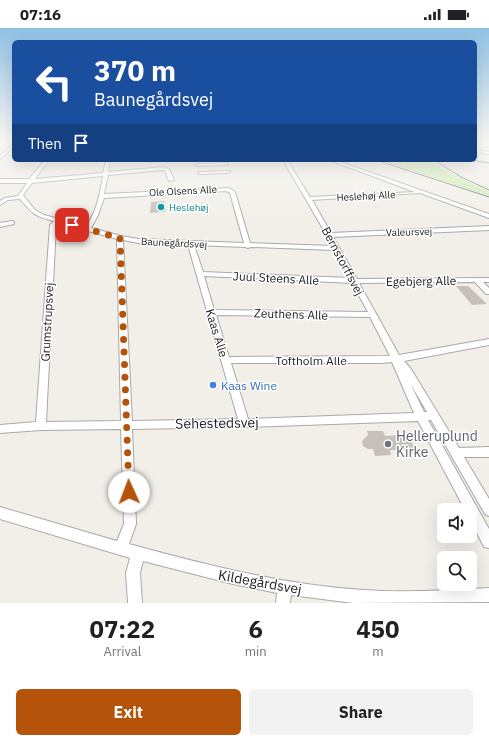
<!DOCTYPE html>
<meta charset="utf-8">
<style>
:root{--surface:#fff;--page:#f2f2f2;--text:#202124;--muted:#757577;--accent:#b45309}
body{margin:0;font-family:"IBM Plex Sans",sans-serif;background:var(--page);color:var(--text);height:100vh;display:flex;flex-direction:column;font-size:15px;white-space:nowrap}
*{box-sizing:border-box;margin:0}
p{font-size:13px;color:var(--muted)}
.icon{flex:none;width:22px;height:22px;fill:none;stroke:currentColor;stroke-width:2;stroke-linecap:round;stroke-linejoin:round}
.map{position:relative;height:575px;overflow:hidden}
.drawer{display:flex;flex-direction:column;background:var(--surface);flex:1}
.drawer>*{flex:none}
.hud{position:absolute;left:12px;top:12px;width:465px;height:122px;border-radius:6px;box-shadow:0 4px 16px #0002;background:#1a4fa0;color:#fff;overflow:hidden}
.buttons{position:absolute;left:437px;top:475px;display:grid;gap:8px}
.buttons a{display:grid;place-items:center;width:40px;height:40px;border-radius:6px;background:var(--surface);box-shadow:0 4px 16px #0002;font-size:20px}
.pin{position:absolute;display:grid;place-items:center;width:34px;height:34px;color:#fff;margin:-17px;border-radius:8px;box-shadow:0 2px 6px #0006}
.me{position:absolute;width:44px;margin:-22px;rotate:358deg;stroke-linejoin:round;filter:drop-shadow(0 0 3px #0008)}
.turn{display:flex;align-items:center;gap:14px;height:84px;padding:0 16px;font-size:18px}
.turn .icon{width:52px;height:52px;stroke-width:2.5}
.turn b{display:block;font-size:28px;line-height:34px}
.then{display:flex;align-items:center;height:38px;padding:0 16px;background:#0003;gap:8px;font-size:15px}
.eta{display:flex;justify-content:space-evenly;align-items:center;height:68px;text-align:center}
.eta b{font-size:24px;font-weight:700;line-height:28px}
.cta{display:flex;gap:8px;margin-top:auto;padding:8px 16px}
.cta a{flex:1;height:46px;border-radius:6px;background:var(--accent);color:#fff;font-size:16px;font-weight:700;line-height:46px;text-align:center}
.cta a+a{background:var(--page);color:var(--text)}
.status{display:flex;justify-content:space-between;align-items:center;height:28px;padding:0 20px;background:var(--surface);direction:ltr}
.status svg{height:11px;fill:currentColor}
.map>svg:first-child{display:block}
.grass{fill:#cdebb0}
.building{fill:#c7bfb8}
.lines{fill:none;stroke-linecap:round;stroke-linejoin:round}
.minor-casing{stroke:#a9a9a9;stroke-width:2}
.minor{fill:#fff;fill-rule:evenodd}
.tram{stroke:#707070;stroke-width:1}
.route{stroke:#b45309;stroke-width:7;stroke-dasharray:0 12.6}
.culture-dot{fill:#0f9aa8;stroke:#fff;stroke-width:1.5}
.shop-dot{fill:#3f7fe0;stroke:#fff;stroke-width:1.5}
.worship-dot{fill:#6b7280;stroke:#fff;stroke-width:1.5}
.labels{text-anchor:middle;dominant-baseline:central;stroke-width:3;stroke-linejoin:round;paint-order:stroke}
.far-street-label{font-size:10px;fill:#222;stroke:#fff}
.far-culture-label{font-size:10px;fill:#0d838f;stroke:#fff;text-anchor:start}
.street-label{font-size:12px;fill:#222;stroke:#fff}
.shop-label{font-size:12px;fill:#366cbe;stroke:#fff;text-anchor:start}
.near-street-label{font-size:14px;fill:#222;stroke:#fff}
.near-worship-label{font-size:14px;fill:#5b616d;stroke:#fff;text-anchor:start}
</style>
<div class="status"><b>07:16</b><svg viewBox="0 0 49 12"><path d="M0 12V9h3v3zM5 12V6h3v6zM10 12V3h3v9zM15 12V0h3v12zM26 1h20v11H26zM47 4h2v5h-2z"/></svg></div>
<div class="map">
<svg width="489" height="575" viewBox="0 0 489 575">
<rect width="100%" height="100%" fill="#f2efe9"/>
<path class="grass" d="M380 132H431L449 145 489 164V168Z"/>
<path class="building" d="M164 173 166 182 164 184 150 185 151 174Z
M456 258H468L487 276 472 277Z
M367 403H383L385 408 403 407 402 404H408L416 425H410L409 422H390L391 427 375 428 373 421H368L363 418 362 413 368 407Z"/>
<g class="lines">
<g class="minor-casing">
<path id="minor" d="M12 116H14V119L0 131V128Z
M475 122 489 124V126L475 124Z
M45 132H49L35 151 103 145 106 132H110L108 144 164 139 169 141 174 152 169 153 165 143 163 142 108 147 104 166 229 160 235 164 250 215 333 218 283 132H287L310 169 415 164 329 132H335L489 186V190L420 165 312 172 331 205 489 198V202L333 209 357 251 489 250V254H483L489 260V266H486L475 254 359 255 399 327 489 311V317L404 333 411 341 459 420 489 419V429H464L489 471V488L485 486 431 392H428L489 501V520L484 519 470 491V482H465L418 393 244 399 132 401 136 496 129 516C206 537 284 557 364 562 406 565 448 562 489 560V574L353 575 291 567 290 575H276L277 565 229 555 143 533 140 545 142 575H128L126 545 130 530 0 491V479L117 513 124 496 121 401 41 402 0 405V397L36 394 50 197 54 193C34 188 33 186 20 171L8 172 0 177V173L5 170 18 168 27 155H0V151H29ZM103 148C100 165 97 184 86 198L44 187 35 182 23 167 32 155ZM226 163 230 165 244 215 139 211 121 208 91 200 98 187 104 170ZM59 195 117 211 121 393 46 394 56 197ZM123 212 139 215 188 217 238 391 132 393ZM194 217 245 219 248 220 251 219 335 222 350 250 203 244ZM204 248 352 255 368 284 214 282ZM216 287 370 289 390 328 229 329ZM392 334 414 385 248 391 231 335H381ZM410 355 427 384H424Z
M228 135V136L226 137 197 138 195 137 197 136Z
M230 143V144L228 145 200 146 198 145 200 144Z
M12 193 14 194V196L0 199V195Z"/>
</g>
<use href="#minor" class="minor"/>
<path class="tram" d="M376 132 489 169
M434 132 461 149 489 162
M471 132 489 135"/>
</g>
<linearGradient id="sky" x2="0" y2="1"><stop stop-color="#8fc0e4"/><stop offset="0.58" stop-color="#f9f8f5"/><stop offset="1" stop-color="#f9f8f5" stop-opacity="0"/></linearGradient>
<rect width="489" height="193" fill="url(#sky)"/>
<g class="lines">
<path class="route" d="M72 197 120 210 129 464"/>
</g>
<circle class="culture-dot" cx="161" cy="179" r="4"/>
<circle class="shop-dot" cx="213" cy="357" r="4"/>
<circle class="worship-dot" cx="388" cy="416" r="4"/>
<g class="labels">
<g class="far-street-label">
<text transform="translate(183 163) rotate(-3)">Ole Olsens Alle</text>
<text transform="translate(366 168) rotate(-3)">Heslehøj Alle</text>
<text transform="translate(409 204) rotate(-2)">Valeursvej</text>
<text transform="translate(174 215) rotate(3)">Baunegårdsvej</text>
</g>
<g class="far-culture-label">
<text x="169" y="179">Heslehøj</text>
</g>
<g class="street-label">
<text transform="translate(343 233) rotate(62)">Bernstorffsvej</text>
<text transform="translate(276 250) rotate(3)">Juul Steens Alle</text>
<text transform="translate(421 253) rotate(-1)">Egebjerg Alle</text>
<text transform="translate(291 286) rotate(2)">Zeuthens Alle</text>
<text transform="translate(47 294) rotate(-87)">Grumstrupsvej</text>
<text transform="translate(217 305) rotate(73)">Kaas Alle</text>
<text x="311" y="332">Toftholm Alle</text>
</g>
<g class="shop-label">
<text x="221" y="357">Kaas Wine</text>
</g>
<g class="near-street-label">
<text transform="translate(217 395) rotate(-1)">Sehestedsvej</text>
<text transform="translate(260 554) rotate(10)">Kildegårdsvej</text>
</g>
<g class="near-worship-label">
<text x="396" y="408">Helleruplund<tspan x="396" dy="16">Kirke</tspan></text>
</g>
</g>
</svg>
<div class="buttons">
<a><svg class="icon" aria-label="sound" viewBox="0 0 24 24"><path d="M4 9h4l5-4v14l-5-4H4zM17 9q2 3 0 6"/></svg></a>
<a><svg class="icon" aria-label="search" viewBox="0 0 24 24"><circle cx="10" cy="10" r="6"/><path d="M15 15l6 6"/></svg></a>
</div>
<div class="pin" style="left:72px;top:197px;background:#d93025"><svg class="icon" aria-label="arrive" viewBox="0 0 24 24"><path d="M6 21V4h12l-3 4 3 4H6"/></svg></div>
<svg class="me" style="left:129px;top:464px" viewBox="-20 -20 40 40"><circle r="19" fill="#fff"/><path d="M0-13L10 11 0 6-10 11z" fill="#b45309"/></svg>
<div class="hud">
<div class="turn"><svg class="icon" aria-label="left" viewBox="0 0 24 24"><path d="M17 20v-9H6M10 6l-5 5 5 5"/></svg><div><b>370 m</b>Baunegårdsvej</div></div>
<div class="then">Then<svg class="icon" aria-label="arrive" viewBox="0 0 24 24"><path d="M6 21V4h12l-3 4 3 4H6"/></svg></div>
</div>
</div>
<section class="drawer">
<div class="eta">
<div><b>07:22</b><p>Arrival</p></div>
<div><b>6</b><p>min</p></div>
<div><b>450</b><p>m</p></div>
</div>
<div class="cta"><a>Exit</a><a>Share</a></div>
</section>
